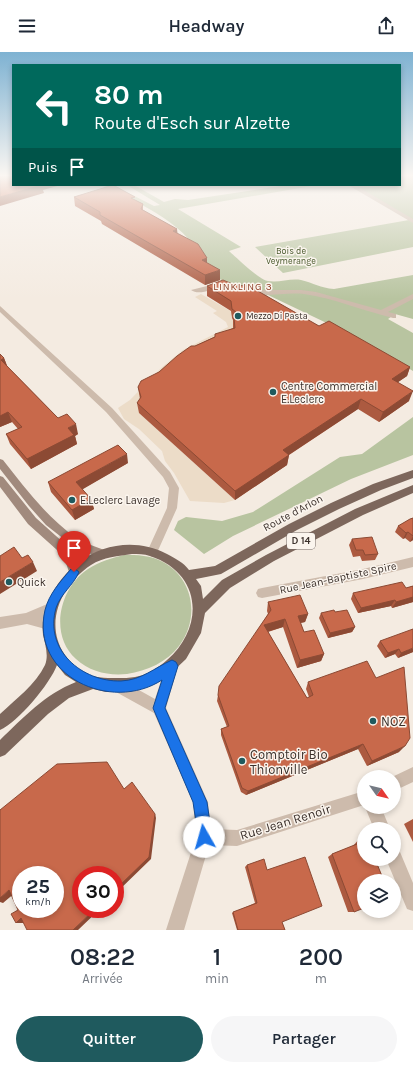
<!DOCTYPE html>
<html lang="fr">
<meta charset="utf-8">
<style>
:root{--surface:#fff;--page:#f6f6f7;--text:#1f2937;--muted:#747a83;--accent:#1f5a5e}
body{margin:0;font-family:Karla,sans-serif;background:var(--page);color:var(--text);height:100vh;display:flex;flex-direction:column;font-size:15px;white-space:nowrap}
*{box-sizing:border-box;margin:0}
p{font-size:13px;color:var(--muted)}
.icon{flex:none;width:22px;height:22px;fill:none;stroke:currentColor;stroke-width:2;stroke-linecap:round;stroke-linejoin:round}
.map{position:relative;height:878px;overflow:hidden}
.panel{display:flex;flex-direction:column;background:var(--surface);flex:1}
.panel>*{flex:none}
.banner{position:absolute;left:12px;top:12px;width:389px;height:122px;border-radius:0px;box-shadow:0 2px 6px #0003;background:#00695c;color:#fff;overflow:hidden}
.needle{width:26px;rotate:124deg}
.fabs{position:absolute;left:357px;top:718px;display:grid;gap:8px}
.fabs a{display:grid;place-items:center;width:44px;height:44px;border-radius:50%;background:var(--surface);box-shadow:0 2px 6px #0003;font-size:20px}
.speed{position:absolute;left:12px;top:814px;display:flex;gap:8px;font-size:20px;font-weight:700;text-align:center}
.speed>*{display:grid;place-content:center;width:52px;height:52px;border-radius:50%;background:var(--surface);box-shadow:0 2px 6px #0003;line-height:1}
.speed small{font-size:10px;font-weight:400}
.speed .limit{border:6px solid #d22;background:#fff;color:#111}
.pin{position:absolute;display:grid;place-items:center;width:34px;height:34px;color:#fff;margin:-41px -17px;border-radius:50% 50% 50% 0;rotate:-45deg;box-shadow:0 0 4px #0007}
.pin .icon{rotate:45deg}
.me{position:absolute;width:44px;margin:-22px;rotate:353deg;stroke-linejoin:round;filter:drop-shadow(0 0 3px #0008)}
.turn{display:flex;align-items:center;gap:14px;height:84px;padding:0 16px;font-size:18px}
.turn .icon{width:52px;height:52px;stroke-width:2.5}
.turn b{display:block;font-size:28px;line-height:34px}
.then{display:flex;align-items:center;height:38px;padding:0 16px;background:#0003;gap:8px;font-size:15px}
.eta{display:flex;justify-content:space-evenly;align-items:center;height:68px;text-align:center}
.eta b{font-size:24px;font-weight:600;line-height:28px}
.primary-button{display:flex;gap:8px;margin-top:auto;padding:8px 16px}
.primary-button a{flex:1;height:46px;border-radius:24px;background:var(--accent);color:#fff;font-size:16px;font-weight:600;line-height:46px;text-align:center}
.primary-button a+a{background:var(--page);color:var(--text)}
header{display:flex;justify-content:space-between;align-items:center;height:52px;padding:0 16px;background:var(--surface);font-size:18px;font-weight:600}
.map>svg:first-child{display:block}
.green{fill:#b8c4a0}
.plaza{fill:#ecdcc8}
.lines{fill:none;stroke-linecap:round;stroke-linejoin:round}
.street{fill:#cdbbac;fill-rule:evenodd}
.secondary{fill:#a18a7d;fill-rule:evenodd}
.primary{fill:#7d675c;fill-rule:evenodd}
.wall{fill:#ac5a40}
.shaded-wall{fill:#8c4a34}
.building{fill:#c8694b;stroke:#8c4a34;fill-rule:evenodd}
.route{fill:#1a73e8;stroke:#114b97}
.poi-dot{fill:#1f5a5e;stroke:#fbf5ee;stroke-width:1.5}
.labels{text-anchor:middle;dominant-baseline:central;stroke-width:3;stroke-linejoin:round;paint-order:stroke}
.far-park-label{font-size:9px;fill:#4a5a2e;stroke:#fbf5ee}
.far-poi-label{font-size:9px;fill:#3b302b;stroke:#fbf5ee;text-anchor:start}
.far-neighbourhood-label{font-size:10px;letter-spacing:1px;fill:#8c3b22;stroke:#fbf5ee}
.shield{fill:#fbf5ee;stroke:#756b66;stroke-width:1}
.shield-label{font-size:10px;font-weight:bold;fill:#3b302b}
.poi-label{font-size:11px;fill:#3b302b;stroke:#fbf5ee;text-anchor:start}
.street-label{font-size:11px;fill:#3b302b;stroke:#fbf5ee}
.near-poi-label{font-size:13px;fill:#3b302b;stroke:#fbf5ee;text-anchor:start}
.near-street-label{font-size:13px;fill:#3b302b;stroke:#fbf5ee}
</style>
<header><svg class="icon" aria-label="menu" viewBox="0 0 24 24"><path d="M4 6h16M4 12h16M4 18h16"/></svg>Headway<svg class="icon" aria-label="share" viewBox="0 0 24 24"><path d="M12 15V3M7 8l5-5 5 5M5 13v7h14v-7"/></svg></header>
<div class="map">
<svg width="413" height="878" viewBox="0 0 413 878">
<rect width="100%" height="100%" fill="#f4ebe1"/>
<path class="green" d="M400 124H413V195L283 221 255 195 409 168 350 133H400Z
M102 133H113L154 154 160 153 127 133H134L164 150 175 147 188 148 287 133H317L178 157 241 195 229 199C236 205 259 228 268 229 279 231 290 226 301 228 314 231 320 236 334 237L413 223V267L395 262 388 267 413 281V319L358 286 268 243 257 248 202 217C199 175 135 150 102 133Z
M413 365V403L351 427 233 484 204 502 174 478 178 469 186 465 222 469 253 460 340 405 362 402Z
M124 503C137 503 151 503 163 510 194 527 200 566 179 594 167 610 147 619 127 622 109 624 90 620 76 607 49 583 59 536 88 517 99 510 111 506 124 503Z"/>
<path class="plaza" d="M201 242 234 261 231 264 235 272 233 279 141 348 139 361 235 448 224 451 190 449 174 421 165 409 162 399 139 377 124 367 118 356 130 348 161 316 183 298 228 275 226 270 213 261 217 259 195 245Z"/>
<g class="lines">
<path class="street" d="M348 133H355L413 167V171Z
M219 231 222 233 221 234C212 237 199 244 191 238Z
M248 238H301L316 240 381 258 413 242V247L388 260 396 262V266H393C363 259 334 246 304 242 285 240 265 246 246 241V239Z
M0 254 112 356 170 420 179 436 177 456 156 503 152 505 148 503 147 500 167 456 169 436 163 425 106 360 0 260Z
M413 505V515L363 527 262 546 258 545 256 541 258 537 262 536 363 517Z
M52 550 56 551 58 555 56 559 43 565 53 568 55 572 53 576 49 578 27 572 0 577V565L26 561Z
M172 608 177 610 178 614 166 656 208 750 211 777 237 778 364 739V753L237 794 209 793 184 878H166L196 785 193 750 154 661 116 640 114 635 116 630 121 628 155 647 167 610Z
M413 715V730L394 739V725H392Z
M365 755H381L390 777H374Z
M394 798 400 800 413 831V859L407 857 386 807H394Z"/>
<path class="secondary" d="M0 407 3 408C25 436 48 467 78 487 87 492 97 495 107 499L109 502 107 505 103 507 74 495 46 473 29 454 0 417Z
M0 424 3 425 36 466 65 492 74 503 80 520 78 523 74 525 70 523 65 508 57 498 28 472 0 435Z"/>
<path class="primary" d="M413 418V426L381 438 339 457 297 478 221 522 196 527 201 534 203 547 222 528 266 503 355 457 413 433V441L363 463 274 509 230 536 205 561 201 581 186 607 167 625 136 638 106 640 93 637 69 646 48 662 5 703 0 705V688C23 666 45 642 76 630L65 623 57 613C50 632 18 670 0 678V662C15 648 36 632 45 613 49 603 45 592 43 583 42 574 43 564 46 556 63 506 118 477 167 502 176 507 183 510 189 518L215 514 289 472 331 451 373 432ZM132 502C138 502 144 502 150 504 202 521 205 575 167 608 158 616 147 623 135 625 130 626 123 626 117 626 105 626 93 626 82 620 75 616 70 610 65 603 43 571 62 532 91 513 103 505 119 504 132 502Z"/>
</g>
<path class="wall" d="M74 145 136 149 143 152V158L177 181 207 211 220 228 205 233 102 172 101 169 75 154Z
M207 234 319 274 410 315 407 324 398 330 409 349 379 370 358 357 289 403 287 413 235 448 139 361 137 351 140 347 138 335 195 294 233 276V268L232 266 231 259 207 244Z
M0 302 4 306 7 314 58 366 78 382 75 384 77 392 31 417 10 392 6 382 18 377 12 370 0 375Z
M128 411 82 437 91 447 94 457 75 468 51 440 48 430Z
M413 466V488L410 490 405 486 403 487 395 480 398 474Z
M352 487 378 502 375 508 362 509 360 504 353 505 349 493Z
M413 534V550L392 556 391 554 358 561 351 547 353 541 406 536Z
M268 550 308 562 305 570 300 571 304 580 324 602 321 609 297 616 283 575 268 580 307 646 309 645 306 637 308 630 399 700 367 714 358 697 246 743 241 740 221 683V677L227 675 217 649 218 643 268 562 267 559Z
M335 560 355 575 352 580 328 586 319 566 321 561Z
M380 589 413 600 398 606 395 602 385 606 377 594Z
M413 767V790L404 772Z
M364 783V807L354 860H348L328 805 332 802 353 794 360 786Z
M247 813 282 870 285 878H237L232 861 255 851 245 815Z"/>
<path class="shaded-wall" d="M39 133H61L43 138 44 141 0 154V145Z
M177 177 178 186 173 179Z
M207 206V215L202 208Z
M220 218V228L205 233V223Z
M4 306 8 316 1 308Z
M410 315 407 324 388 337 392 327Z
M413 339 409 349 379 370 383 360Z
M361 347 358 357 281 408 283 398Z
M8 360 12 370 0 375V364Z
M76 372 78 382 75 384 77 392 31 417 27 407 68 376Z
M127 402 128 411 78 440 76 430Z
M289 403 287 413 235 448V439Z
M91 447 94 457 75 468 72 458Z
M408 480 405 486 403 487 406 481Z
M413 484V488L410 490Z
M33 510 37 519 0 542V530Z
M413 545V550L392 556 396 550Z
M395 548 391 554 358 561 361 556Z
M308 562 305 570 295 572 298 564Z
M285 567 283 575 263 581 264 573Z
M355 575 352 580 328 586 330 581Z
M413 596V600L398 606 401 601Z
M399 597 395 602 385 606 388 601Z
M324 602 321 609 297 616 300 608Z
M363 692 358 697 246 743 248 739Z
M405 694 399 700 367 714 372 709Z
M155 762 156 766 151 807 115 842V838Z
M9 838 16 840 3 851 0 850V846Z
M95 857H100L78 878H73Z
M21 866H28L23 871H16Z"/>
<path class="building" d="M0 124H13V133H42L0 145Z
M113 133 135 145 131 146 143 152 141 157 177 177 173 179 198 192 207 206 202 208 220 218 205 223 100 163V160L74 145Z
M223 228 235 233 249 234 319 274 329 269 410 315 392 327 413 339 383 360 361 347 283 398 289 403 235 439 137 351 141 345 138 335 141 329 159 320 177 304 191 294H195L215 285V282L235 276 234 266 236 260 232 257 231 249 207 234Z
M0 302 4 306 1 308 58 366 67 362 76 372 68 376 74 383 27 407 6 382 22 375 8 360 0 364Z
M118 393 127 402 76 430 91 447 72 458 48 430Z
M413 466V484L408 480 406 481 398 474 410 467Z
M372 485 378 502 365 503 363 498H356L352 487Z
M14 495 22 506 28 503 33 510 0 530V504Z
M402 530 406 536 413 534V545L396 550 395 548 361 556 353 541Z
M300 543 308 562 298 564 304 580 314 578 324 602 300 608 285 567 264 573 307 646 313 643 308 630 367 609 376 626 404 615 410 686 405 694 372 709 363 692 248 739 242 736 221 677 229 674 218 643 219 634 271 558 268 550Z
M334 558 335 560 347 558 355 575 330 581 321 561Z
M413 577V596L401 601 399 597 388 601 380 589Z
M107 710 124 737 132 730 155 762 149 805 115 838V823H81V857H95L73 878H27L21 866 16 871 11 862 18 858 9 838 0 846V758L57 712ZM21 823H55V857H21Z
M364 784V807H375L384 829H364V856L354 860 332 802 357 792Z
M305 805 322 854 282 870 285 878H238L233 860 257 851 247 813 264 807 267 818Z"/>
<linearGradient id="sky" x2="0" y2="1"><stop stop-color="#7eb2d2"/><stop offset="0.5" stop-color="#faf6f2"/><stop offset="1" stop-color="#faf6f2" stop-opacity="0"/></linearGradient>
<rect width="413" height="247" fill="url(#sky)"/>
<path class="route" d="M74 516 79 520C73 534 61 541 56 556 44 598 82 630 121 629 142 628 154 616 172 608L176 610 178 614 165 656 207 750 212 785 209 790 204 792 199 790 193 750 153 656 162 628C111 661 30 624 45 558 49 542 60 530 71 517Z"/>
<g class="poi-dot">
<circle cx="238" cy="264" r="4"/>
<circle cx="273" cy="340" r="4"/>
<circle cx="72" cy="448" r="4"/>
<circle cx="9" cy="530" r="4"/>
<circle cx="373" cy="669" r="4"/>
<circle cx="242" cy="709" r="4"/>
</g>
<g class="labels">
<g class="far-park-label">
<text x="291" y="199">Bois de<tspan x="291" dy="10">Veymerange</tspan></text>
</g>
<g class="far-poi-label">
<text x="246" y="264">Mezzo Di Pasta</text>
</g>
<g class="far-neighbourhood-label">
<text x="243" y="235">LINKLING 3</text>
</g>
<rect class="shield" x="287" y="481" width="28" height="16" rx="3"/>
<g class="shield-label">
<text x="301" y="489">D 14</text>
</g>
<g class="poi-label">
<text x="281" y="334">Centre Commercial<tspan x="281" dy="13">E.Leclerc</tspan></text>
<text x="80" y="448">E.Leclerc Lavage</text>
<text x="17" y="530">Quick</text>
</g>
<g class="street-label">
<text transform="translate(293 461) rotate(-28)">Route d'Arlon</text>
<text transform="translate(338 526) rotate(-12)">Rue Jean-Baptiste Spire</text>
</g>
<g class="near-poi-label">
<text x="381" y="669">NOZ</text>
<text x="250" y="702">Comptoir Bio<tspan x="250" dy="15">Thionville</tspan></text>
</g>
<g class="near-street-label">
<text transform="translate(285 770) rotate(-17)">Rue Jean Renoir</text>
</g>
</g>
</svg>
<div class="fabs">
<a><svg class="needle" viewBox="-14 -14 28 28"><path d="M0-13l5 13h-10z" fill="#e53935"/><path d="M0 13l5-13h-10z" fill="#747a83"/></svg></a>
<a><svg class="icon" aria-label="search" viewBox="0 0 24 24"><circle cx="10" cy="10" r="6"/><path d="M15 15l6 6"/></svg></a>
<a><svg class="icon" aria-label="layers" viewBox="0 0 24 24"><path d="M12 4l9 5-9 5-9-5zM3 14l9 5 9-5"/></svg></a>
</div>
<div class="speed"><div>25<small>km/h</small></div><div class="limit">30</div></div>
<div class="pin" style="left:74px;top:520px;background:#d93025"><svg class="icon" aria-label="arrive" viewBox="0 0 24 24"><path d="M6 21V4h12l-3 4 3 4H6"/></svg></div>
<svg class="me" style="left:204px;top:785px" viewBox="-20 -20 40 40"><circle r="19" fill="#fff"/><path d="M0-13L10 11 0 6-10 11z" fill="#1a73e8"/></svg>
<div class="banner">
<div class="turn"><svg class="icon" aria-label="left" viewBox="0 0 24 24"><path d="M17 20v-9H6M10 6l-5 5 5 5"/></svg><div><b>80 m</b>Route d'Esch sur Alzette</div></div>
<div class="then">Puis<svg class="icon" aria-label="arrive" viewBox="0 0 24 24"><path d="M6 21V4h12l-3 4 3 4H6"/></svg></div>
</div>
</div>
<section class="panel">
<div class="eta">
<div><b>08:22</b><p>Arrivée</p></div>
<div><b>1</b><p>min</p></div>
<div><b>200</b><p>m</p></div>
</div>
<div class="primary-button"><a>Quitter</a><a>Partager</a></div>
</section>
